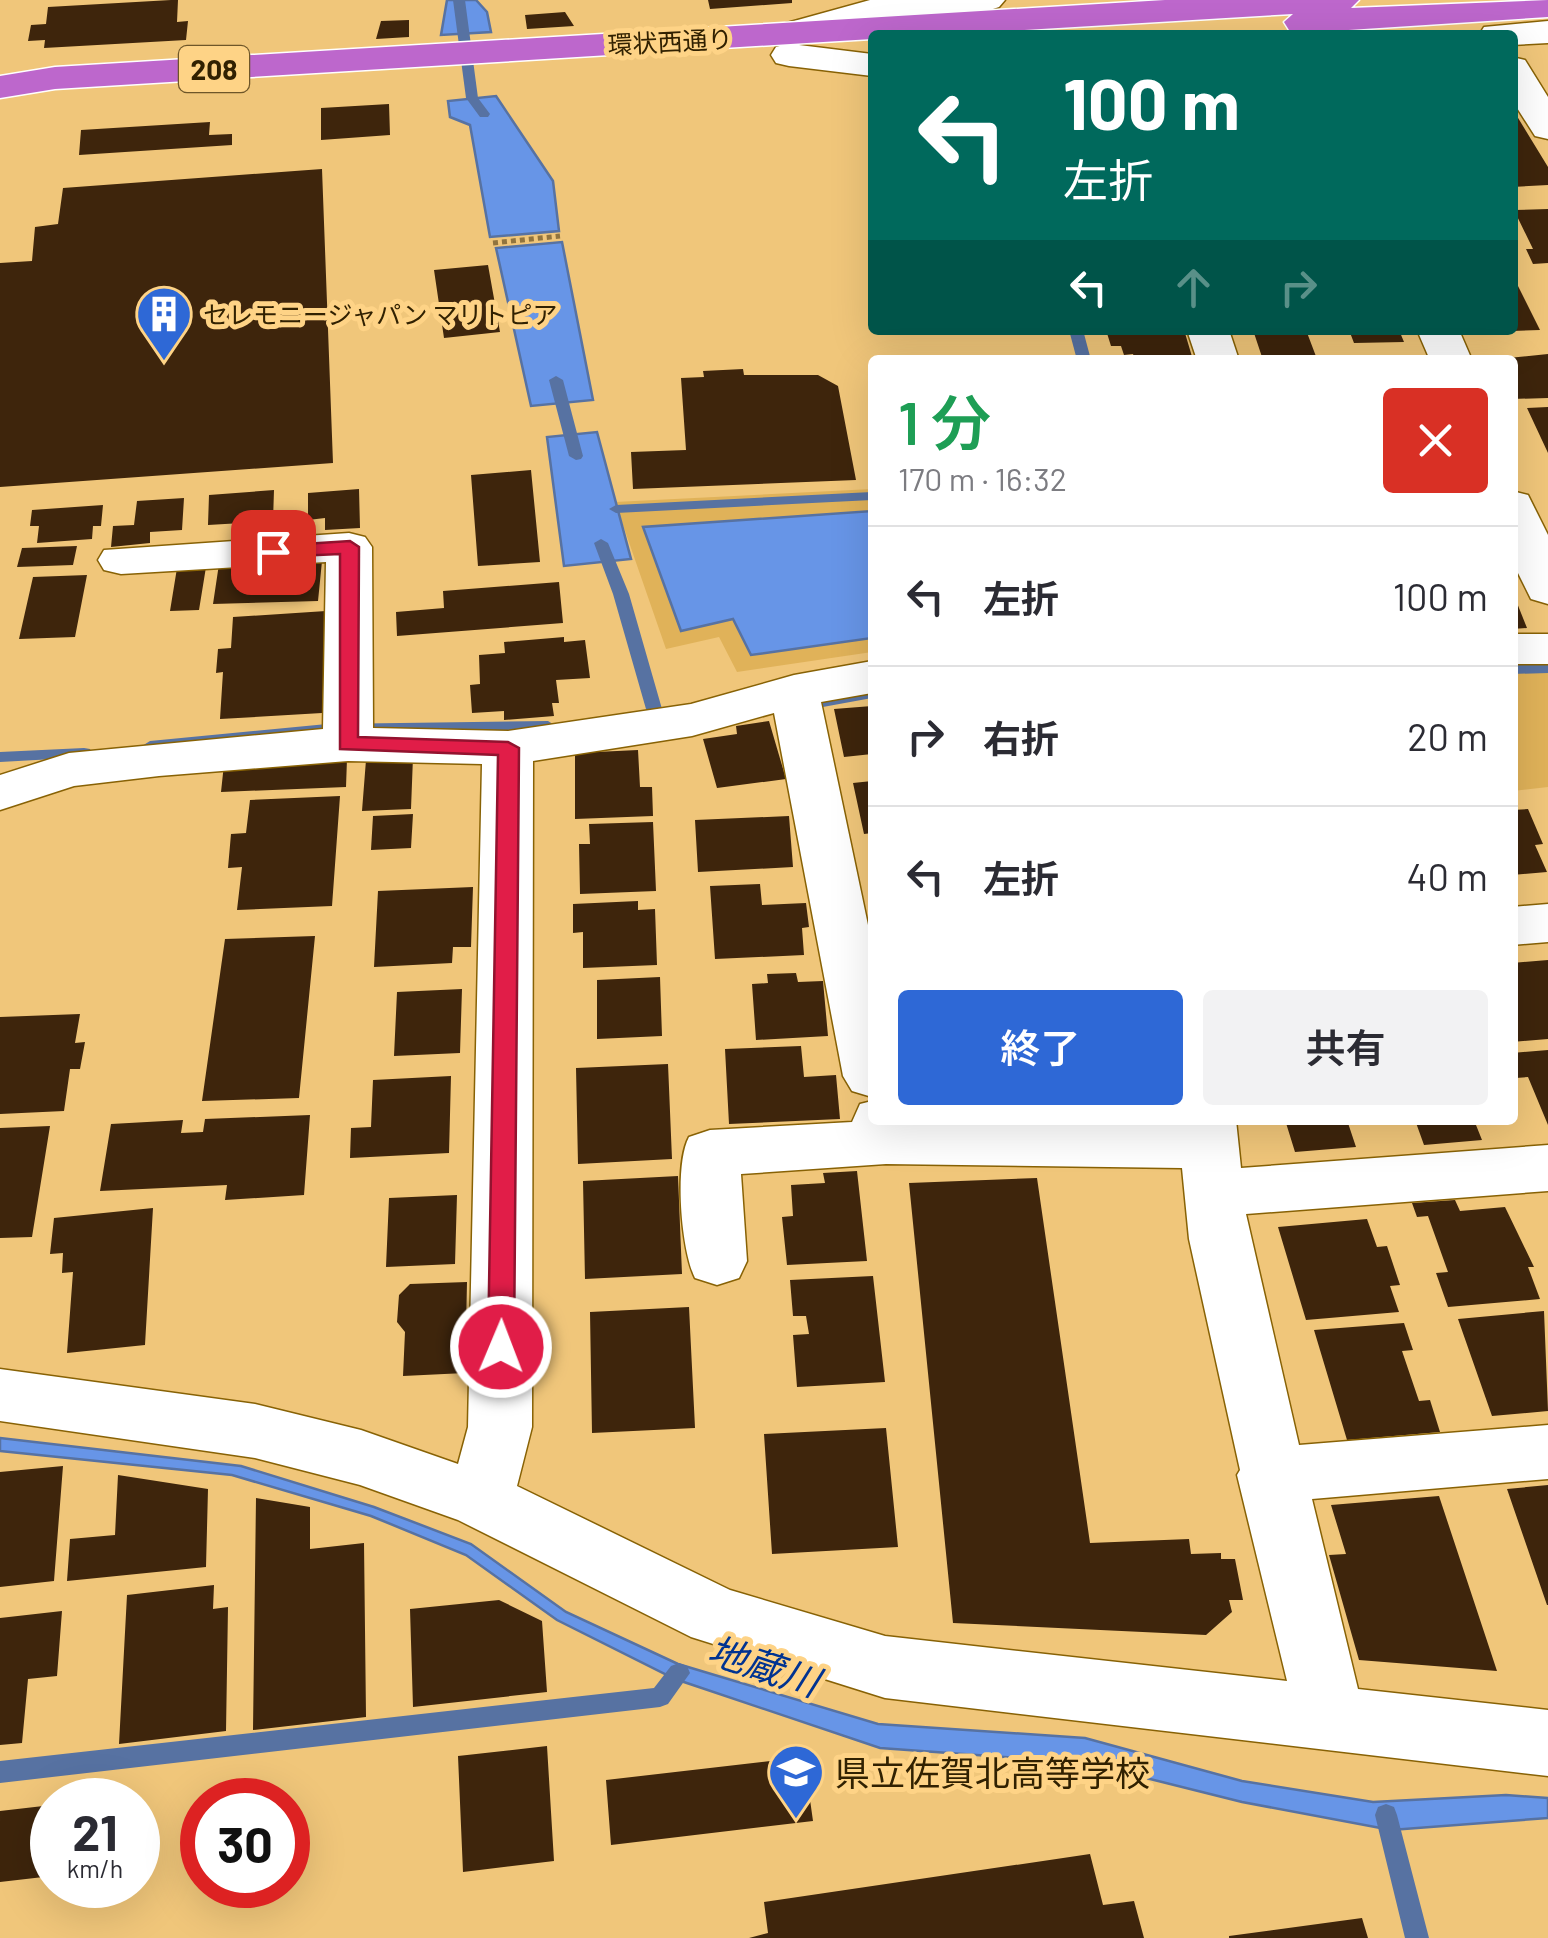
<!DOCTYPE html>
<html lang="ja">
<meta charset="utf-8">
<style>
:root{--surface:#fff;--page:#f2f2f3;--text:#2b2b33;--muted:#7c7c81;--line:#e1e1e2;--accent:#2e68d6}
body{margin:0;font-family:Barlow,"Noto Sans JP",sans-serif;background:var(--page);color:var(--text);height:100vh;display:flex;flex-direction:column;font-size:38px;white-space:nowrap}
*{box-sizing:border-box;margin:0}
p{font-size:32px;color:var(--muted)}
.icon{flex:none;width:55px;height:55px;fill:none;stroke:currentColor;stroke-width:2;stroke-linecap:round;stroke-linejoin:round}
.map{position:relative;flex:1;overflow:hidden}
.sheet{position:absolute;left:868px;top:355px;width:650px;height:770px;display:flex;flex-direction:column;background:var(--surface);border-radius:10px;box-shadow:0 10px 40px #0002}
.sheet>*{flex:none}
.guide{position:absolute;left:868px;top:30px;width:650px;height:305px;border-radius:10px;box-shadow:0 10px 40px #0002;background:#00695c;color:#fff;overflow:hidden}
.speed{position:absolute;left:30px;top:1778px;display:flex;gap:20px;font-size:50px;font-weight:700;text-align:center}
.speed>*{display:grid;place-content:center;width:130px;height:130px;border-radius:50%;background:var(--surface);box-shadow:0 10px 40px #0002;line-height:1}
.speed small{font-size:25px;font-weight:400}
.speed .limit{border:15px solid #d22;background:#fff;color:#111}
.pin{position:absolute;display:grid;place-items:center;width:85px;height:85px;color:#fff;margin:-42px;border-radius:20px;box-shadow:0 5px 15px #0006}
.me{position:absolute;width:110px;margin:-55px;rotate:1deg;stroke-linejoin:round;filter:drop-shadow(0 0 8px #0008)}
.turn{display:flex;align-items:center;gap:35px;height:210px;padding:0 30px;font-size:45px}
.turn .icon{width:130px;height:130px;stroke-width:2.5}
.turn b{display:block;font-size:70px;line-height:85px}
.lanes{display:flex;align-items:center;height:95px;padding:0 30px;background:#0003;justify-content:center;gap:50px;direction:ltr}
.lanes .off{opacity:.35}
.round{display:grid;place-items:center;flex:none;width:105px;height:105px;border-radius:10px;background:var(--page)}
.summary{display:flex;align-items:center;justify-content:space-between;height:170px;padding:0 30px}
h1{font-size:60px;font-weight:600;line-height:75px;color:#1e9e55}
.cta{display:flex;gap:20px;margin-top:auto;padding:20px 30px}
.cta a{flex:1;height:115px;border-radius:10px;background:var(--accent);color:#fff;font-size:40px;font-weight:600;line-height:115px;text-align:center}
.cta a+a{background:var(--page);color:var(--text)}
ul{padding:0;list-style:none}
li{display:flex;align-items:center;gap:30px;height:140px;padding:0 30px;border-top:2px solid var(--line)}
li div{flex:1}
li b{display:block;font-size:38px}
li em{font-style:normal}
.map>svg:first-child{display:block}
.green{fill:#e0b259}
.water{fill:#6795e7;stroke:#5772a2;stroke-width:2.5}
.lines{fill:none;stroke-linecap:round;stroke-linejoin:round}
.stream{fill:#5772a2;fill-rule:evenodd}
.building{fill:#3e250c}
.minor-casing{stroke:#886205;stroke-width:3}
.highway-casing{stroke:#fff;stroke-width:3}
.path{stroke:#91743e;stroke-width:5;stroke-dasharray:5 4;stroke-linecap:butt}
.minor{fill:#fff;fill-rule:evenodd}
.highway{fill:#bd67cc;fill-rule:evenodd}
.route{fill:#e11d48;stroke:#92132f;stroke-width:2.5}
.labels{text-anchor:middle;dominant-baseline:central;stroke-width:10;stroke-linejoin:round;paint-order:stroke}
.far-street-label{font-size:25px;fill:#312101;stroke:#fed386}
.far-poi-label{font-size:25px;fill:#312101;stroke:#fed386;text-anchor:start}
.shield{fill:#fed386;stroke:#6e5629;stroke-width:2.5}
.shield-label{font-size:28px;font-weight:bold;fill:#312101}
.near-poi-label{font-size:35px;fill:#312101;stroke:#fed386;text-anchor:start}
.near-water-label{font-size:38px;font-style:italic;fill:#013391;stroke:#fed386}
</style>
<div class="map">
<svg width="1548" height="1938" viewBox="0 0 1548 1938">
<rect width="100%" height="100%" fill="#f0c67a"/>
<path class="green" d="M872 489V652L737 672 719 637 666 649 615 502Z
M1548 672V787L1513 791V673Z"/>
<path class="water" d="M447 0H476L487 12 491 32 441 35Z
M496 96 553 181 559 231 490 237 470 125 450 117 448 101Z
M562 242 593 400 531 406 496 248Z
M597 432 631 559 564 566 547 437Z
M872 511V638L751 655 733 619 681 631 643 527Z
M0 1438 241 1466 374 1507 471 1544 566 1612 678 1664 878 1724 1085 1738 1242 1781 1373 1802 1506 1795 1548 1798V1818L1391 1830 1242 1802 1086 1763 880 1748 675 1679 557 1620 466 1555 371 1516 232 1475 0 1451Z"/>
<g class="lines">
<path class="stream" d="M453 0H465L478 98 490 114 488 117H480L466 98Z
M1069 330H1083L1091 360H1077Z
M556 376 563 380 583 456 581 459 576 460 569 456 549 380Z
M872 492V500L616 513 609 509 616 505Z
M601 539 608 543 629 594 662 709 660 713 654 714 646 709 613 594 594 543Z
M1548 663V673L1512 674V664Z
M872 688V698L801 711 793 706 801 701Z
M548 721 556 726 554 730 528 733 327 734 150 751 142 746 150 741 327 724Z
M84 748 90 749 92 753 90 757 0 762V752Z
M679 1663 687 1666 690 1673 668 1704 660 1707 0 1783V1761L654 1688 671 1666Z
M1386 1804 1394 1807 1397 1815 1429 1938H1405L1375 1815 1378 1807Z"/>
</g>
<path class="building" d="M171 0H178L177 22 188 21 186 40 44 48 45 40 28 41 31 25 46 24 48 7Z
M708 0H792V3L710 9Z
M565 12 574 26 527 29 525 15Z
M409 20V37L376 39 381 21Z
M389 104 390 135 321 140V108Z
M1512 108 1548 167V185L1512 187Z
M210 122 209 135 232 134V145L79 155 81 130Z
M322 169 333 463 0 487V263L32 261 35 227 58 224 63 188Z
M1548 209V263L1533 264 1526 249H1533L1514 210Z
M488 265 500 332 444 338 434 270Z
M1512 274 1540 330 1512 331Z
M1106 330 1185 333 1193 360H1135L1133 354 1124 355 1121 346H1111Z
M1253 330H1306L1317 359 1263 360Z
M1349 330H1399L1404 342 1354 343Z
M1548 354V398L1512 399V360H1488Z
M743 369 744 375H818L838 386 856 480 633 489 631 452 686 450 681 378 704 377 703 371Z
M1548 407V453L1527 408Z
M531 470 540 562 478 566 471 475Z
M359 489 360 528 325 530V518L308 520V493Z
M274 490 273 521 261 522 260 534 242 535V523L208 525 209 495Z
M184 498 182 530 150 532V543L111 547 113 526 134 525 137 501Z
M103 505 101 526H93L92 539 37 543 39 526H30L32 510Z
M77 546 73 565 17 567 22 548Z
M322 561 318 601 213 604 219 564Z
M206 567 199 610 170 611 177 568Z
M87 575 75 637 19 639 33 577Z
M559 582 563 623 397 636 396 612 444 608 443 591Z
M1513 593 1527 628 1512 629Z
M326 611 322 713 220 719 223 672 216 673 218 649 231 648 233 617Z
M564 637V642L585 640 590 678 556 680 559 703H552L554 716 504 720V711L472 713 470 685 480 684 479 655 505 653 504 642Z
M872 706V754L844 757 834 709Z
M769 721 786 779 717 788 703 739 737 734 736 726Z
M638 750 640 787H652L653 816 575 819V753Z
M413 757 411 809 362 811 366 760Z
M347 759 346 787 221 792 224 764Z
M872 781V833L864 834 853 783Z
M340 796 332 906 237 910 242 867 228 868 231 834 246 833 250 800Z
M1528 809 1543 844 1535 845 1547 872 1512 875V810Z
M413 814 411 848 371 850 373 816Z
M789 816 793 867 698 872 695 820Z
M653 822 656 891 580 894 579 844H590L589 824Z
M760 884 762 905 806 903 809 927 802 928 804 955 715 959 710 886Z
M473 887 471 947H453L452 963 374 967 378 891Z
M638 901V910L655 909 657 965 583 968V932L573 933V904Z
M315 936 299 1098 202 1101 225 939Z
M1548 960V1039L1512 1042V963Z
M796 973 798 982 823 981 828 1036 756 1040 752 984 768 983 767 974Z
M660 977 662 1036 597 1039V980Z
M462 989 460 1053 394 1056 397 992Z
M80 1014 75 1043 85 1042 80 1069H70L64 1111 0 1114V1017Z
M801 1046 804 1077 836 1075 840 1119 729 1124 725 1049Z
M1548 1050V1125L1528 1077 1516 1078 1512 1053Z
M668 1064 672 1159 578 1164 576 1068Z
M451 1076 449 1153 350 1158 351 1128 371 1127 373 1080Z
M310 1115 304 1195 225 1200 227 1185 100 1191 111 1124 183 1120 181 1133 203 1132 205 1119Z
M1269 1120H1347L1356 1147 1295 1152 1286 1123 1271 1124Z
M1415 1120H1474L1482 1140 1424 1145Z
M50 1126 32 1237 0 1238V1128Z
M857 1171 867 1261 787 1265 782 1217 793 1216 791 1185 825 1183 823 1173Z
M678 1176 682 1274 585 1279 583 1181Z
M1037 1178 1090 1543 1189 1539 1191 1554 1221 1553V1559H1235L1243 1600H1229L1232 1612 1206 1635 953 1623 909 1183Z
M457 1195 455 1264 386 1267 389 1198Z
M1455 1200 1460 1211 1505 1207 1534 1267H1528L1540 1299 1448 1307 1436 1273 1448 1272 1428 1216 1417 1217 1412 1203Z
M153 1208 145 1345 67 1353 73 1272 62 1273 63 1253 50 1254 54 1218Z
M1367 1219 1377 1247 1387 1246 1400 1285 1390 1286 1399 1312 1306 1320 1278 1227Z
M873 1276 885 1382 797 1387 793 1335 809 1334 806 1316H793L790 1280Z
M467 1282 465 1373 403 1376 405 1332 397 1322 399 1295 410 1284Z
M689 1307 695 1428 592 1433 590 1312Z
M1544 1311 1548 1411 1492 1416 1458 1319Z
M1404 1323 1413 1350 1402 1351 1419 1401 1430 1400 1440 1432 1347 1440 1314 1330Z
M886 1428 898 1547 772 1554 764 1434Z
M63 1466 54 1581 0 1587V1472Z
M118 1475 208 1489 206 1567 67 1581 70 1539 115 1535Z
M1548 1485V1605H1547L1507 1489Z
M1439 1496 1497 1671 1359 1660 1329 1555 1346 1554 1331 1505Z
M256 1498 310 1507V1549L364 1543 366 1717 253 1730Z
M214 1585 213 1609 228 1607 226 1731 119 1744 127 1595Z
M499 1600 542 1621 547 1692 413 1707 410 1609Z
M62 1611 57 1676 28 1679 22 1743 0 1745V1618Z
M547 1746 554 1861 463 1872 458 1756Z
M804 1757 813 1821 611 1845 606 1780Z
M52 1805V1876L0 1882V1811Z
M1090 1854 1103 1905 1134 1901 1144 1938H749L768 1933 764 1902Z
M1362 1918 1368 1938H1229V1936Z"/>
<g class="lines">
<g class="minor-casing">
<path id="minor" d="M870 0H1005L999 7 987 11 886 17 791 44 872 54V76L789 66 776 63 771 55 776 47 787 44 776 42 771 34 776 26Z
M1548 21V43L1512 45V35H1479L1484 27Z
M1512 57 1525 60 1548 97V139L1535 136 1512 100Z
M1187 330H1229L1239 360H1197Z
M1417 330H1459L1472 360H1430Z
M1512 491 1528 495 1548 535V604L1531 599 1512 561Z
M349 533 365 537 372 547 373 728 508 731 691 704 794 675 872 661V693L821 702 872 944V1097L852 1091 843 1076 774 713 692 736 533 761 532 1427 517 1486 730 1590 885 1636 1287 1681 1237 1475 1240 1470 1189 1239 1182 1168 886 1164 741 1174 747 1261 739 1278 717 1285 695 1278C681 1250 674 1165 689 1137L710 1130 852 1122 860 1104 872 1101V1120H1236L1241 1168 1548 1145V1191L1246 1214 1299 1445 1548 1425V1479L1312 1499 1358 1689 1548 1710V1776L885 1698 691 1637 458 1520 360 1485 255 1458 0 1421V1369L255 1404 361 1430 458 1464 468 1427 482 764 348 761 159 776 74 786 0 810V775L69 753 323 729 326 562 121 574 104 570 98 560 104 550Z
M1512 634H1548V664H1512Z
M1548 904V942L1512 945V907Z"/>
</g>
<g class="highway-casing">
<path id="highway" d="M1165 0H1359L1351 8 1548 0V17L1302 33 1289 30 1284 22 1293 14 941 35H872V39L55 89 0 98V76L55 67Z"/>
</g>
<path class="path" d="M493 243 560 236"/>
<use href="#minor" class="minor"/>
<use href="#highway" class="highway"/>
</g>
<path class="route" d="M350 541 359 547 358 737 508 742 519 748 514 1347 501 1357 488 1347 498 755 340 749V554L273 557 264 552 273 546Z"/>
<defs>
<g id="building-pin" transform="scale(2.875)"><path d="M0 17L-7.5 6A9.5 9.5 0 1 1 7.5 6Z" fill="#2e68d6" stroke="#fed386"/><path d="M-4-6H4V6H1V3H-1V6H-4ZM-2.5-4.3h1.7v1.8h-1.7ZM.8-4.3h1.7v1.8H.8ZM-2.5-1h1.7V.8h-1.7ZM.8-1h1.7V.8H.8Z" fill="#fff"/></g>
<g id="school-pin" transform="scale(2.875)"><path d="M0 17L-7.5 6A9.5 9.5 0 1 1 7.5 6Z" fill="#2e68d6" stroke="#fed386"/><path d="M0-5L7-2L0 1L-7-2ZM-4 1L0 2.5L4 1V4Q0 6-4 4Z" fill="#fff"/></g>
</defs>
<g fill-rule="evenodd">
<use href="#building-pin" x="164" y="314"/>
<use href="#school-pin" x="796" y="1772"/>
</g>
<g class="labels">
<g class="far-street-label">
<text transform="translate(670 41) rotate(-3)">環状西通り</text>
</g>
<g class="far-poi-label">
<text x="203" y="314">セレモニージャパン マリトピア</text>
</g>
<rect class="shield" x="179" y="46" width="70" height="46" rx="8"/>
<g class="shield-label">
<text x="214" y="69">208</text>
</g>
<g class="near-poi-label">
<text x="835" y="1772">県立佐賀北高等学校</text>
</g>
<g class="near-water-label">
<text transform="translate(764 1665) rotate(18)">地蔵川</text>
</g>
</g>
</svg>
<div class="speed"><div>21<small>km/h</small></div><div class="limit">30</div></div>
<div class="pin" style="left:273px;top:552px;background:#d93025"><svg class="icon" aria-label="arrive" viewBox="0 0 24 24"><path d="M6 21V4h12l-3 4 3 4H6"/></svg></div>
<svg class="me" style="left:501px;top:1347px" viewBox="-20 -20 40 40"><circle r="17" fill="#e11d48" stroke="#fff" stroke-width="3"/><path d="M0-11L8 9 0 5-8 9z" fill="#fff"/></svg>
<div class="guide">
<div class="turn"><svg class="icon" aria-label="left" viewBox="0 0 24 24"><path d="M17 20v-9H6M10 6l-5 5 5 5"/></svg><div><b>100 m</b>左折</div></div>
<div class="lanes"><svg class="icon" aria-label="left" viewBox="0 0 24 24"><path d="M17 20v-9H6M10 6l-5 5 5 5"/></svg><svg class="icon off" aria-label="ahead" viewBox="0 0 24 24"><path d="M12 20V5M6 11l6-6 6 6"/></svg><svg class="icon off" aria-label="right" viewBox="0 0 24 24"><path d="M7 20v-9h11M14 6l5 5-5 5"/></svg></div>
</div>
<section class="sheet">
<div class="summary"><div><h1>1 分</h1><p>170 m · 16:32</p></div><a class="round" style="background:#d93025;color:#fff"><svg class="icon" aria-label="close" viewBox="0 0 24 24"><path d="M6 6l12 12M18 6L6 18"/></svg></a></div>
<ul>
<li><svg class="icon" aria-label="left" viewBox="0 0 24 24"><path d="M17 20v-9H6M10 6l-5 5 5 5"/></svg><div><b>左折</b></div><em>100 m</em></li>
<li><svg class="icon" aria-label="right" viewBox="0 0 24 24"><path d="M7 20v-9h11M14 6l5 5-5 5"/></svg><div><b>右折</b></div><em>20 m</em></li>
<li><svg class="icon" aria-label="left" viewBox="0 0 24 24"><path d="M17 20v-9H6M10 6l-5 5 5 5"/></svg><div><b>左折</b></div><em>40 m</em></li>
</ul>
<div class="cta"><a>終了</a><a>共有</a></div>
</section>
</div>
